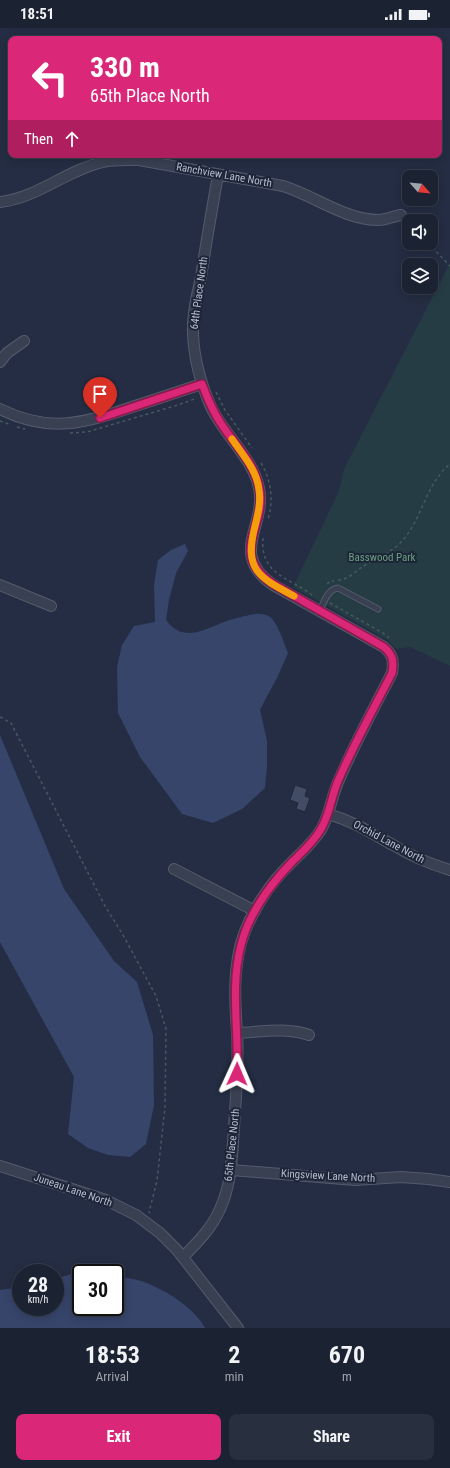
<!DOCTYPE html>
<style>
:root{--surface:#1b2232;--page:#282f3e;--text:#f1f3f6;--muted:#a0a4ac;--line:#393f4d;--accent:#db2777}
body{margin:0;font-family:"Roboto Condensed",sans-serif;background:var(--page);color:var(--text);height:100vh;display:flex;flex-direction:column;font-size:15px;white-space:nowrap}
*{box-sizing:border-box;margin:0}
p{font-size:13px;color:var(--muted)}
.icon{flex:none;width:22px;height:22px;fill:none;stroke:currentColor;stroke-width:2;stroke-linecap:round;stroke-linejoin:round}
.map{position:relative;height:1300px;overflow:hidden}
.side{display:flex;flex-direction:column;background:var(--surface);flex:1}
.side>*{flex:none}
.banner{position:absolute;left:8px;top:8px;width:434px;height:122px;border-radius:8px;box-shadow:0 2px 10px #0003,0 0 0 1px var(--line);background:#db2777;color:#fff;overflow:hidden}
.needle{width:26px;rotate:117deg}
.fabs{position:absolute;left:402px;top:142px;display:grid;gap:8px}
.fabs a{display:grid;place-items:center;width:36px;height:36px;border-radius:8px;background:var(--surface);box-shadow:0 2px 10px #0003,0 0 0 1px var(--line);font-size:20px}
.speed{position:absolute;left:12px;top:1236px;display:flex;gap:8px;font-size:20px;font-weight:700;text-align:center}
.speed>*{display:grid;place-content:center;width:52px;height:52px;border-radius:50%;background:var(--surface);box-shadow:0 2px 10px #0003,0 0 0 1px var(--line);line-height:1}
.speed small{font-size:10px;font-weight:400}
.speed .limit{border:2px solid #111;border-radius:6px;background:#fff;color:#111}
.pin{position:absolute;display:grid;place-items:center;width:34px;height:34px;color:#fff;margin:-41px -17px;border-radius:50% 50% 50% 0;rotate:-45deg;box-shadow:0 0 4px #0007}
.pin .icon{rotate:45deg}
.me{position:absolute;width:44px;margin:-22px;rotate:1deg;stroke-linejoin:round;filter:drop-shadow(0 0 3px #0008)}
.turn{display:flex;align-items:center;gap:14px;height:84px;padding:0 16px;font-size:18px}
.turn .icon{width:52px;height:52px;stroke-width:2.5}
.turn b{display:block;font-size:28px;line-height:34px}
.then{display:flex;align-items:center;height:38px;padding:0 16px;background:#0003;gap:8px;font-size:15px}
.eta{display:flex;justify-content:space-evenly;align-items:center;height:68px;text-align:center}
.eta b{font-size:24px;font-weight:700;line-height:28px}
.cta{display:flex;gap:8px;margin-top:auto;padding:8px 16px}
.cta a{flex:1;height:46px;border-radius:8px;background:var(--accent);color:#fff;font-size:16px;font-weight:700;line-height:46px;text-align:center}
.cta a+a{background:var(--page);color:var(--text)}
.status{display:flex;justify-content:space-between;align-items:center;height:28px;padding:0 20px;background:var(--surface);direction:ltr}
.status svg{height:11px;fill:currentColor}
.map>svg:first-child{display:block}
.green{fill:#263c44}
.water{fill:#37456b}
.building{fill:#434c65;stroke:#1f273a}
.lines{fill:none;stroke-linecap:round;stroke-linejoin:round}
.service-casing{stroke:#545b6d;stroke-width:7}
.minor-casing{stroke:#545b6d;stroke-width:12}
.path{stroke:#455960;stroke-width:1.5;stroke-dasharray:3 3;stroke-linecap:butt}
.service{stroke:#394052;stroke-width:5}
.minor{stroke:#394052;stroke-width:10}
.route-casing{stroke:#8e194d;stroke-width:10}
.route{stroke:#db2777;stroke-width:7}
.slow{stroke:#f59e0b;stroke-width:7}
.labels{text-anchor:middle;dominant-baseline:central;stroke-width:4;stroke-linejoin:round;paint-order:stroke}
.street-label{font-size:11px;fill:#b6bbcc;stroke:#1d2538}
.park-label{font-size:11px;fill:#6b9f7e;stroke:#1d2538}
</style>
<div class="status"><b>18:51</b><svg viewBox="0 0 49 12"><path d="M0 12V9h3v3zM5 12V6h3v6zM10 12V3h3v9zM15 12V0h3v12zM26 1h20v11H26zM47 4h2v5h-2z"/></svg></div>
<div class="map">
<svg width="450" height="1300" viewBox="0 0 450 1300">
<rect width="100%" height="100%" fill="#242d43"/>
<path class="green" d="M450 235V638L410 619 396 621 388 612 293 559 339 463 344 441Z"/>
<path class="water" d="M185 516 188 523 176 545 169 572 166 592C183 615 203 602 224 594 231 591 238 590 245 588 253 586 262 584 270 589 278 595 284 615 288 625L277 650 265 672 260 682 267 713V739L265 760 242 781 213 795 182 786 140 729 118 685 117 639 122 617 134 598 155 594 154 557 158 532 171 522Z
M0 707 64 861 114 933 137 954 153 1007 154 1077 146 1116 130 1129 108 1127 88 1120 68 1106 74 1049 0 914Z
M71 1246H81V1279H115V1248C126 1250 139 1251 149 1256 170 1265 194 1280 205 1300H0V1262L21 1259V1279H55V1251Z"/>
<path class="building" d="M295 757 307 761 305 768 310 770 305 784 296 781 298 775 290 772Z"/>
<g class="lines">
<g class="service-casing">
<path id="service" d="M320 582C324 574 328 561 338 560L378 581"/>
</g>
<g class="minor-casing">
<path id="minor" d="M0 174C37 170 67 142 103 134 115 131 127 132 139 132L283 158C315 168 345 192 379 192 386 192 394 188 401 187
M0 334 7 325 24 313
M0 381C50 406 85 395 135 378 157 371 180 363 202 356
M0 557 51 578
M328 786C353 793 371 805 393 817 411 828 430 836 450 842
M174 841 255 883
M237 1005C261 1004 286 999 309 1007
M0 1138 106 1172 136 1187 160 1205 177 1222 238 1300
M231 1142 355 1152 401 1149 428 1151 450 1154
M183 1229C197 1215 212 1200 220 1181 232 1155 232 1127 234 1099 236 1068 239 1037 237 1005 235 975 233 945 241 915 250 885 269 856 292 834 303 823 314 814 322 800 330 785 332 767 339 752 355 715 374 680 392 645 394 633 393 627 384 619L273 557C228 525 267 498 259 460 253 430 224 407 211 379 201 356 194 332 193 306 192 287 197 267 201 249 206 215 212 181 218 147"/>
</g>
<path class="path" d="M428 215 450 238
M216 364 225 382 252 420
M0 393 11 397
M17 399 25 401
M70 405 87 404 178 377 197 370
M261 435C271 452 274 472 268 491
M263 510C260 547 289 549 312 567
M338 552C347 552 355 544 362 539 376 530 392 525 403 512 423 489 425 457 450 436
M327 556 331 553H334
M330 575 383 605 389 610
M0 689 11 695 105 878 123 907 156 968 166 1001 165 1079 157 1153 149 1184 150 1185"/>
<use href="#service" class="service"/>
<use href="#minor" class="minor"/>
</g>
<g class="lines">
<g class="route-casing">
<path id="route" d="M100 390 202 356C207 369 212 382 220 394 233 415 254 434 259 459 268 498 227 525 273 556L384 619C393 627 394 633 392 645 374 680 354 716 338 753 331 769 330 786 321 801 313 815 302 824 291 835 269 858 249 885 241 917 230 959 239 1003 237 1046"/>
</g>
<use href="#route" class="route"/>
<path class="slow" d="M232 411C242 426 257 442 259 462 261 474 258 486 255 498 244 542 258 549 294 568"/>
</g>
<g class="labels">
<g class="street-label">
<text transform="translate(224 147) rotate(10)">Ranchview Lane North</text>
<text transform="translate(199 265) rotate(-82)">64th Place North</text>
<text transform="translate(389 814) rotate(28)">Orchid Lane North</text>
<text transform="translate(232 1117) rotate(-84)">65th Place North</text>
<text transform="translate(328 1148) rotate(3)">Kingsview Lane North</text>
<text transform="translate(73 1162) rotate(19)">Juneau Lane North</text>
</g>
<g class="park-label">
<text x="382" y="529">Basswood Park</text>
</g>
</g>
</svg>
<div class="fabs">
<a><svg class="needle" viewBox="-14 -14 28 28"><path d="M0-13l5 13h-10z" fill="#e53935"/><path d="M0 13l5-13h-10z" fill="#a0a4ac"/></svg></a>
<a><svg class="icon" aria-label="sound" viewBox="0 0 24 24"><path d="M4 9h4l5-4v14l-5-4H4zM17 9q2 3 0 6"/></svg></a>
<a><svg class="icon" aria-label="layers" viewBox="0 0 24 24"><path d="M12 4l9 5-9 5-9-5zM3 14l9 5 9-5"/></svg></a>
</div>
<div class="speed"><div>28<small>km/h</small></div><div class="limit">30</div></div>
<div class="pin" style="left:100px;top:390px;background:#d93025"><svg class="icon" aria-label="arrive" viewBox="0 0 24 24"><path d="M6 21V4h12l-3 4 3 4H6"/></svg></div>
<svg class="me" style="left:237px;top:1046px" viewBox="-20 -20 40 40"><path d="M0-17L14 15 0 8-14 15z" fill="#db2777" stroke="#fff" stroke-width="4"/></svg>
<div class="banner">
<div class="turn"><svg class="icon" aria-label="left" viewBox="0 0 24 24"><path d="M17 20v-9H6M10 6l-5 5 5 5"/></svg><div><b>330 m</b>65th Place North</div></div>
<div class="then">Then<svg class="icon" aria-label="ahead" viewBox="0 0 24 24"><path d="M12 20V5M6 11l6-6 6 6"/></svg></div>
</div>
</div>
<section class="side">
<div class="eta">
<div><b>18:53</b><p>Arrival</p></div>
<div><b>2</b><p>min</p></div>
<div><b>670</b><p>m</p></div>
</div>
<div class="cta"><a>Exit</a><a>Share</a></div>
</section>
